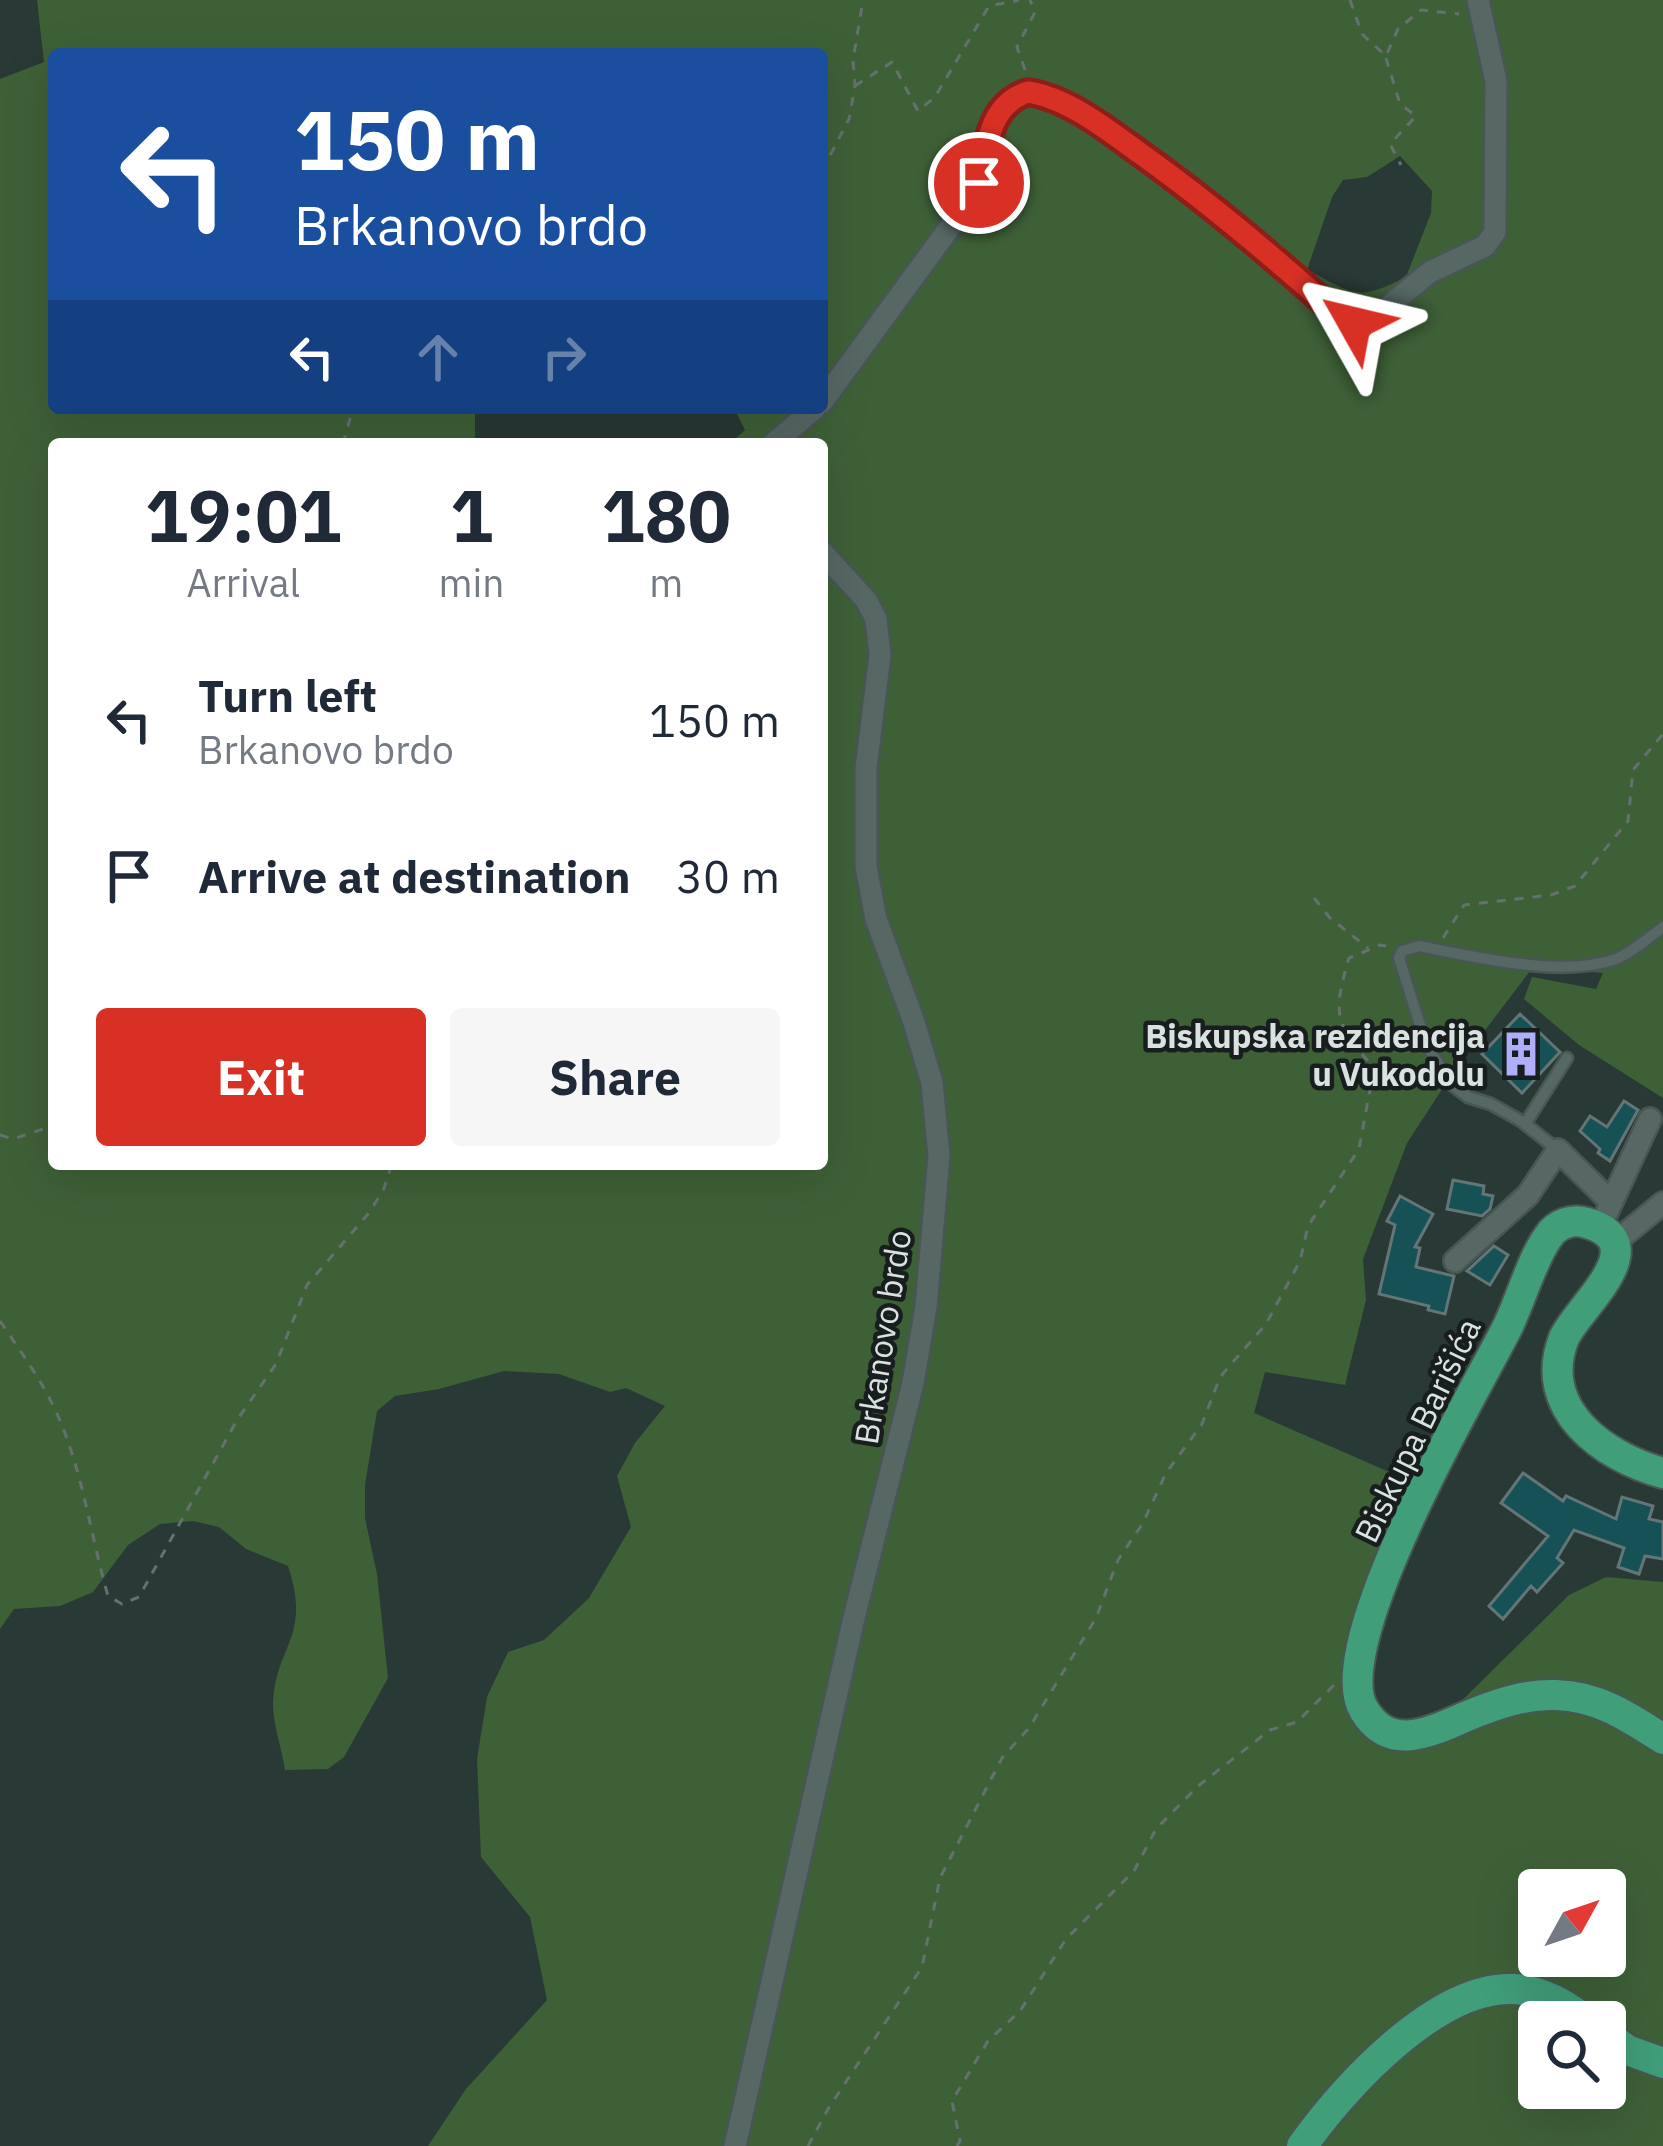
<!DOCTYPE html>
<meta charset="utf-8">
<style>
:root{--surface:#fff;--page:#f6f6f7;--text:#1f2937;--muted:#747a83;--accent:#d93025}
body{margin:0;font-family:"IBM Plex Sans",sans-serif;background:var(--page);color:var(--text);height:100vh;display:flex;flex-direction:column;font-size:45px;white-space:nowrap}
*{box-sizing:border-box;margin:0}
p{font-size:39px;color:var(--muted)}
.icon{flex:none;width:66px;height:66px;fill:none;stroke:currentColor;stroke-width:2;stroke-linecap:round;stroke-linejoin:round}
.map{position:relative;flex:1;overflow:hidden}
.sheet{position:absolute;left:48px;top:438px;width:780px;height:732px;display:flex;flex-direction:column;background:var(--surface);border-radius:12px;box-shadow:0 12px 48px #0002}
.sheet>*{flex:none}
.guide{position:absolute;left:48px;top:48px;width:780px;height:366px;border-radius:12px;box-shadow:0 12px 48px #0002;background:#1a4fa0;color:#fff;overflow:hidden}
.needle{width:78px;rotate:50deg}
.fabs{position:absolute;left:1518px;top:1869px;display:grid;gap:24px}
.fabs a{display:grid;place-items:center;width:108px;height:108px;border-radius:12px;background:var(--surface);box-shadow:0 12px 48px #0002;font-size:60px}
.pin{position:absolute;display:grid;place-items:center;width:102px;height:102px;color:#fff;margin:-51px;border:6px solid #fff;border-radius:50%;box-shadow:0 3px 12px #0007}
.me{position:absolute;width:132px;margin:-66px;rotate:307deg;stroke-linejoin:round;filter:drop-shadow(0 0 9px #0008)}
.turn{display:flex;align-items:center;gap:42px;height:252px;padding:0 48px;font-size:54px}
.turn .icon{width:156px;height:156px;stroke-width:2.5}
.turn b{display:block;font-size:84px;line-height:102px}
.lanes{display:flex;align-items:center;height:114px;padding:0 48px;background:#0003;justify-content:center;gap:60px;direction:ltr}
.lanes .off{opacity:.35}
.eta{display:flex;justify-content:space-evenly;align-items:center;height:204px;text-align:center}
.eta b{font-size:72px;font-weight:800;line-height:84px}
.action{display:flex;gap:24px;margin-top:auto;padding:24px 48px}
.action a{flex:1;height:138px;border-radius:12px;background:var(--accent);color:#fff;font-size:48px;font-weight:800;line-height:138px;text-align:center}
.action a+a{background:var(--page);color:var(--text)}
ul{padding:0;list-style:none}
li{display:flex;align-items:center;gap:36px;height:156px;padding:0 48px}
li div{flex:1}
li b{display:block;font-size:45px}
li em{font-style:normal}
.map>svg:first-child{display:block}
.green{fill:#3e6037;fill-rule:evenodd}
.building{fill:#155155;stroke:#637577;stroke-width:3}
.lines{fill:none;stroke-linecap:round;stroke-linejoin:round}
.service-casing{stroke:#485654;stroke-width:15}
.minor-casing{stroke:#485654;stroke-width:26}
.primary-casing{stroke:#485654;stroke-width:34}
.path{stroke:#64716e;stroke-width:3;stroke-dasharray:9 9;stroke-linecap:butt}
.service{stroke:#566764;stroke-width:10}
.minor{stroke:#566764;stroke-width:21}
.primary{stroke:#409e79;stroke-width:30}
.route-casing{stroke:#8d1f18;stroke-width:30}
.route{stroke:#d93025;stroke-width:21}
.labels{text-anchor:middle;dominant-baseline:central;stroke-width:9;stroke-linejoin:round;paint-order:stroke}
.poi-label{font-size:33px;font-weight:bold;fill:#d9e2e0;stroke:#171e1d;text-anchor:end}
.street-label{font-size:33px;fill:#d9e2e0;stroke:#171e1d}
</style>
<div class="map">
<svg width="1663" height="2146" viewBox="0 0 1663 2146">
<rect width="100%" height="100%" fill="#293935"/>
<path class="green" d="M37 0H1663V1098L1579 1045 1524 999 1532 977 1596 989 1603 973 1533 967 1452 1074 1407 1143 1363 1259 1366 1300 1345 1385 1265 1372 1254 1413 1433 1491 1374 1639 1367 1691 1391 1727 1440 1722 1569 1595 1606 1577 1663 1582V2146H428L466 2089 547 2000 530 1917 481 1857 477 1759 487 1697 508 1652 544 1640 589 1598 631 1527 617 1476 635 1443 665 1406 626 1388 610 1392 559 1374 504 1371 439 1389 395 1396 377 1411 365 1485V1518L377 1574 388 1678 344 1757 328 1769 285 1770C282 1749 273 1725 273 1704 275 1645 312 1638 288 1566L246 1549 219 1527 193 1521 160 1524 128 1545 93 1592 60 1606 14 1609 0 1629V79L44 62ZM54 54H822V408H734L745 430 730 444H822V1164H54V444H475V408H54ZM1400 156 1432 191 1431 213 1406 277C1355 303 1354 293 1307 270L1332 197 1343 180 1367 177ZM1539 1890H1605V1956H1539ZM1539 2022H1605V2088H1539Z"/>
<path class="building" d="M1520 1014 1560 1052 1522 1093 1482 1054Z
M1624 1101 1638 1110 1610 1161 1598 1153 1600 1149 1580 1131 1590 1116 1607 1127Z
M1453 1180 1484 1186 1483 1194 1493 1196 1490 1209 1482 1216 1447 1209Z
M1400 1196 1433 1214 1415 1247 1420 1248 1416 1267 1454 1276 1445 1314 1428 1310 1429 1306 1379 1294 1395 1225 1387 1221Z
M1494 1246 1508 1255 1490 1285 1467 1271Z
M1523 1473 1563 1501 1566 1496 1616 1519 1622 1497 1653 1506 1649 1519 1663 1522V1559L1645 1556 1639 1574 1618 1567 1624 1548 1574 1530 1557 1558 1563 1563 1537 1592 1531 1586 1503 1619 1489 1606 1548 1536 1501 1503Z"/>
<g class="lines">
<g class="service-casing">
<path id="service" d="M1525 1124 1567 1058
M1558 1150 1521 1121 1491 1104 1468 1097 1452 1085 1426 1044 1399 958 1402 951 1419 946C1474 957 1563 978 1616 959 1633 952 1648 938 1663 927"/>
</g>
<g class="minor-casing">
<path id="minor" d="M822 402 972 197 1000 111 1008 101 1027 92 1054 100 1107 129 1216 207 1345 320 1365 323 1373 319 1430 272 1485 246 1495 232 1496 81 1478 0
M773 444 815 408
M1607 1212 1650 1119
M1613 1244 1663 1203
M1455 1261 1528 1195 1558 1150 1610 1201
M735 2146 853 1622 913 1383 926 1307 939 1156 932 1083 914 1022 876 919 866 867V768L880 655 876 619 866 600 822 552"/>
</g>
<g class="primary-casing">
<path id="primary" d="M1663 1473C1604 1457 1536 1409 1564 1338 1577 1308 1658 1244 1587 1223 1573 1218 1556 1224 1548 1237 1532 1259 1520 1302 1507 1328 1473 1395 1325 1647 1364 1710 1393 1758 1440 1726 1477 1712 1503 1702 1528 1694 1556 1695 1598 1696 1629 1717 1663 1739
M1605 2034 1627 2050 1663 2063
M1302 2146C1344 2088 1435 1986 1513 1989 1542 1990 1566 2005 1588 2022"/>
</g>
<path class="path" d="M1350 0 1362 34 1386 56 1398 29 1421 10 1459 14
M1386 58 1400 104 1416 116 1390 144 1401 165
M1025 70 1017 47 1035 12 1030 0
M855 86 892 62 918 111 935 97 989 6 1019 0
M822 171 849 119 855 86 853 60 863 0
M343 444 353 408
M1314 898 1330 918 1368 948
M1443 938 1464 905 1551 895 1575 886 1628 821 1633 770 1663 734
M0 1135 13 1139 43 1129
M0 1321C21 1352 43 1382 58 1416 83 1473 91 1537 108 1596L122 1604 139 1597 237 1420 276 1364 307 1285 368 1214 383 1191 392 1164
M808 2146 828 2109 922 1967 940 1878 1002 1758 1029 1728 1096 1618 1118 1560 1143 1523 1166 1473 1202 1424 1220 1377 1266 1324 1300 1261 1308 1226 1359 1149 1374 1068C1335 1023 1332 1016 1349 958L1380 945 1386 946
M957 2146 960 2141 952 2101 988 2041 1020 2011 1066 1939 1134 1871 1156 1829 1198 1786 1270 1730 1297 1722 1335 1684"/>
<use href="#service" class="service"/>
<use href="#minor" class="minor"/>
<use href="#primary" class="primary"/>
</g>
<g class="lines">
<g class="route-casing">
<path id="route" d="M979 183C988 148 987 105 1028 92 1068 98 1108 130 1141 154 1210 203 1272 256 1335 312L1354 323"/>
</g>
<use href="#route" class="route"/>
</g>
<defs>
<g id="building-bare" transform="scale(3.6)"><path d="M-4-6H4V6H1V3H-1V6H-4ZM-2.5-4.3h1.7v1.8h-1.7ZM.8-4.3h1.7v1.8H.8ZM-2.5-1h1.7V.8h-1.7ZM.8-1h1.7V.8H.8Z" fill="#aeaefa" stroke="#171e1d" stroke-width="2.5" paint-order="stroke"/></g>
</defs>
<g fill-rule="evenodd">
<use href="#building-bare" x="1521" y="1054"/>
</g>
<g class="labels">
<g class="poi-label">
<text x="1485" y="1035">Biskupska rezidencija<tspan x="1485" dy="38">u Vukodolu</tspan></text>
</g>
<g class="street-label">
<text transform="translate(882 1337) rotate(-81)">Brkanovo brdo</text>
<text transform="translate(1417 1430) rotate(-64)">Biskupa Barišića</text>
</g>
</g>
</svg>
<div class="fabs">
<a><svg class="needle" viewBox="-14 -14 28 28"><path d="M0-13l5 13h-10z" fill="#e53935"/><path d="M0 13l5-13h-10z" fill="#747a83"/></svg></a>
<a><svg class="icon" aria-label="search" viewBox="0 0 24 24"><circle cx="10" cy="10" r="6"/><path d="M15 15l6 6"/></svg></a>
</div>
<div class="pin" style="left:979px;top:183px;background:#d93025"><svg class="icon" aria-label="arrive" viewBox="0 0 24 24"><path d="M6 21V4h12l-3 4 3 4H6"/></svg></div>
<svg class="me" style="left:1354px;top:323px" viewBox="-20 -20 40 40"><path d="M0-17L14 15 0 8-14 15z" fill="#d93025" stroke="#fff" stroke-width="4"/></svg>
<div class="guide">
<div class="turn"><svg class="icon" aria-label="left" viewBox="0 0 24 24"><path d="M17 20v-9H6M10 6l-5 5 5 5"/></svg><div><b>150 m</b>Brkanovo brdo</div></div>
<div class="lanes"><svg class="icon" aria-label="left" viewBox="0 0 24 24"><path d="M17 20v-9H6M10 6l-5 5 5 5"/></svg><svg class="icon off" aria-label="ahead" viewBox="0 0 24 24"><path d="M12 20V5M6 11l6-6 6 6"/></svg><svg class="icon off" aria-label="right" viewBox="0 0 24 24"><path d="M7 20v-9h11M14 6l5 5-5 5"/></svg></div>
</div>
<section class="sheet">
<div class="eta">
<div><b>19:01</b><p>Arrival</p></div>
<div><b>1</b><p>min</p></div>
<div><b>180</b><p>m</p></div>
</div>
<ul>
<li><svg class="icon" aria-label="left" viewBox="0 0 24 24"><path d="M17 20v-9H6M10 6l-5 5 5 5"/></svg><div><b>Turn left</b><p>Brkanovo brdo</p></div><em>150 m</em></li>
<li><svg class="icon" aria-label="arrive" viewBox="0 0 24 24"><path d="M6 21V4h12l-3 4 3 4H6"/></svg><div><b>Arrive at destination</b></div><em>30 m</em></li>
</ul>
<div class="action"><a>Exit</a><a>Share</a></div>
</section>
</div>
